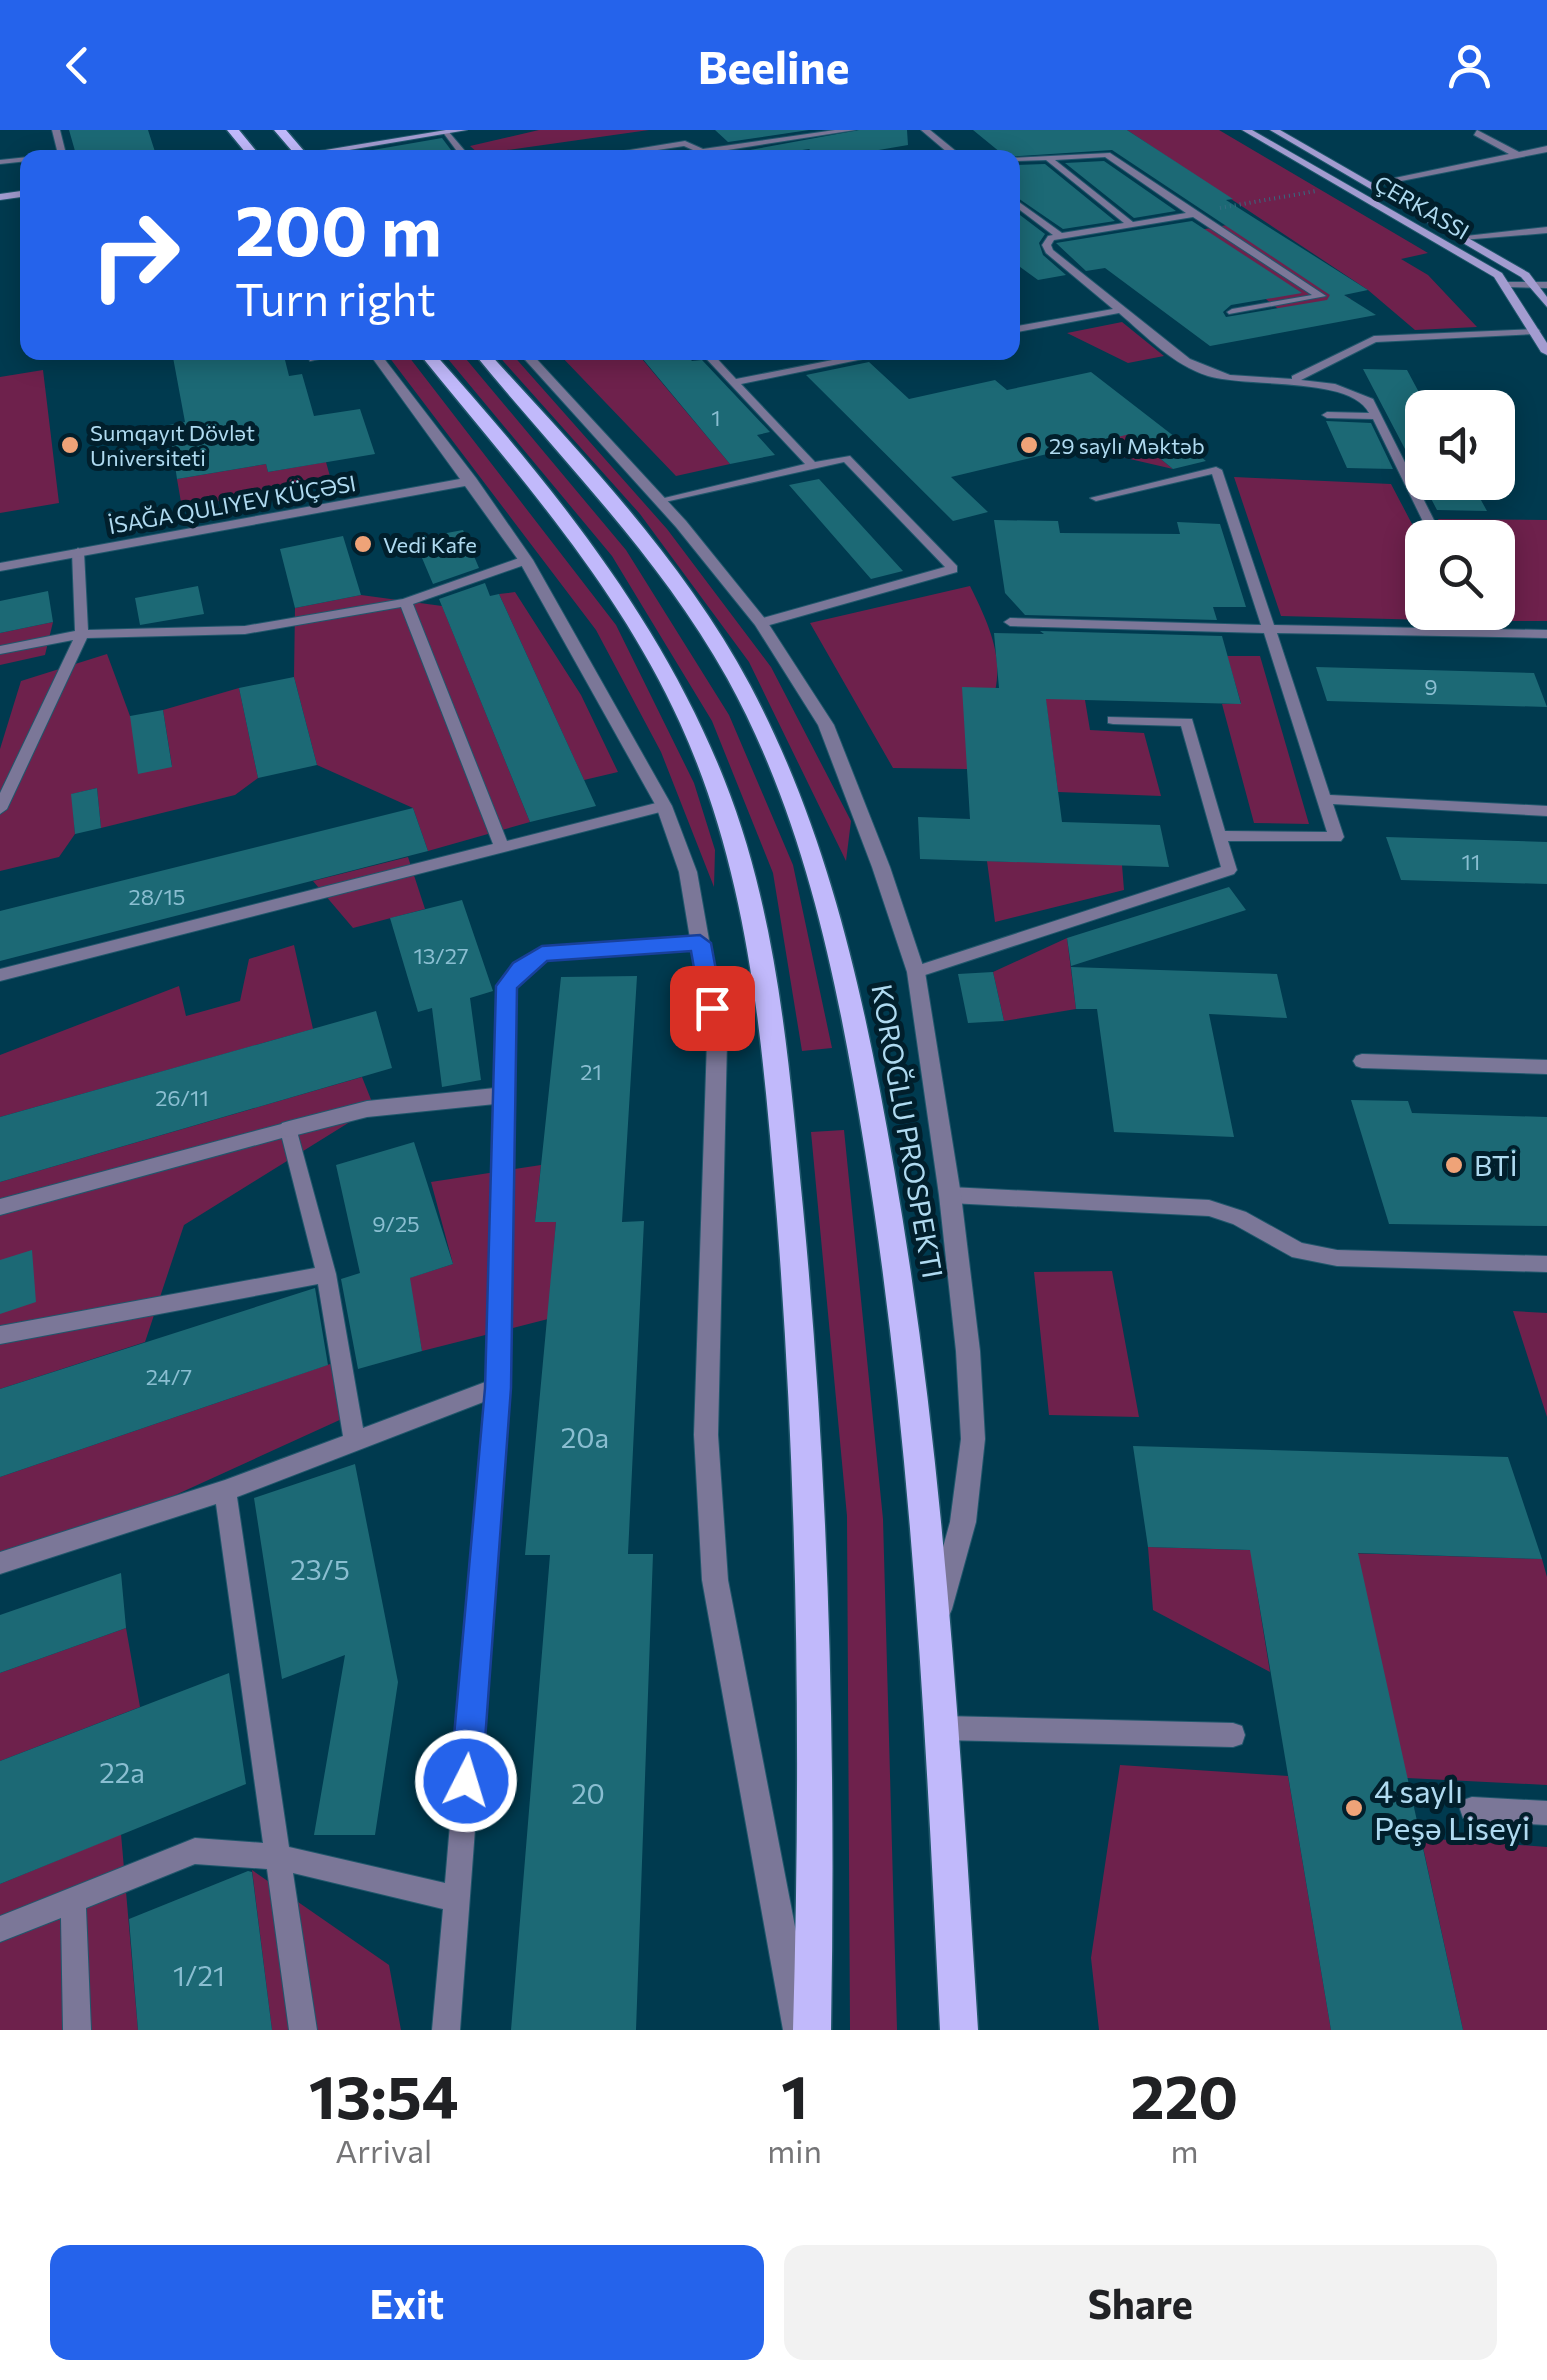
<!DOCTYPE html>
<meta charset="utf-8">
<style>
:root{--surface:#fff;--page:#f2f2f2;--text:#202124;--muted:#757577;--accent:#2563eb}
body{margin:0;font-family:Commissioner,sans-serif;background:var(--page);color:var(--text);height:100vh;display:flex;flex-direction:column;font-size:38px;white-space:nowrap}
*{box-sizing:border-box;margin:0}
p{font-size:32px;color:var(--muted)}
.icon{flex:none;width:55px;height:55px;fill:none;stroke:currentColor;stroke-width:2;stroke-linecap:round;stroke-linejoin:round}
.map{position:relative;height:1900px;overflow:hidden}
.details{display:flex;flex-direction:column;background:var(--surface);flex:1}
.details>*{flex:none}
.banner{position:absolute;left:20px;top:20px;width:1000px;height:210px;border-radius:20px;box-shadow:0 5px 25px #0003;background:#2563eb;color:#fff;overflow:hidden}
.tools{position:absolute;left:1405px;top:260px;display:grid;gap:20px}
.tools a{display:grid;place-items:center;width:110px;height:110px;border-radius:20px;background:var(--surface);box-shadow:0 5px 25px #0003;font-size:50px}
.pin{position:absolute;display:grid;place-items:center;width:85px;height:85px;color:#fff;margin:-42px;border-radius:20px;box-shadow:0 5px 15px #0006}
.me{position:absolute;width:110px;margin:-55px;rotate:5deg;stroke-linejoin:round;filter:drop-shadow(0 0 8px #0008)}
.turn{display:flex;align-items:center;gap:35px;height:210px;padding:0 50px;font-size:45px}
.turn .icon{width:130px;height:130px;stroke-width:2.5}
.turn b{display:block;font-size:70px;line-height:85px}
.eta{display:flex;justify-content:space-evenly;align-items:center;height:170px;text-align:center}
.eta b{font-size:60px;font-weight:700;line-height:70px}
.button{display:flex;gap:20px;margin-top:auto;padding:20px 50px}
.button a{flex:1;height:115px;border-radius:20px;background:var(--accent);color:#fff;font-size:40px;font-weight:700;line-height:115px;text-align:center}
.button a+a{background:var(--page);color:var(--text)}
header{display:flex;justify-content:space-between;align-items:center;height:130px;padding:0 50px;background:var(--accent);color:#fff;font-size:45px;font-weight:700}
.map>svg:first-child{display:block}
.green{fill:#6e214c}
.building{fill:#1c6975}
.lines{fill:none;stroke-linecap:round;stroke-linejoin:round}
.lane-casing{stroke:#20576c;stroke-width:2}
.street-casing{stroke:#20576c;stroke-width:2}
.secondary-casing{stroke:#20576c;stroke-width:2}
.primary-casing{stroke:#20576c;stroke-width:3}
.path{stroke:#356b80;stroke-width:4;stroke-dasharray:1 4;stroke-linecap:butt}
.lane{fill:#7b7798;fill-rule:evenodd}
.street{fill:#7b7798;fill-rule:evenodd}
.secondary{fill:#a39cd0;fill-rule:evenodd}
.primary{fill:#c1b9fb;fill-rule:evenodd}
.route{fill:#2563eb;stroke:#184099;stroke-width:2.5}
.poi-dot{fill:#efa378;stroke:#011f2c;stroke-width:4}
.labels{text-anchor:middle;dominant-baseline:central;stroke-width:10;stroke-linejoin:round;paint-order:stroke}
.far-street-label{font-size:22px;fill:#afdaf0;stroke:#011f2c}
.number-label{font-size:22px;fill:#8abed1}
.far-poi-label{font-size:22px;fill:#afdaf0;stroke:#011f2c;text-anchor:start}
.street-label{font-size:28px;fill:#afdaf0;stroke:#011f2c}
.poi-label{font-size:28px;fill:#afdaf0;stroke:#011f2c;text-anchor:start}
.near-number-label{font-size:28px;fill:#8abed1}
.near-poi-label{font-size:32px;fill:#afdaf0;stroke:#011f2c;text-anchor:start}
</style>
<header><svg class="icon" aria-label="back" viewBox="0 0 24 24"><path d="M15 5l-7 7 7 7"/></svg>Beeline<svg class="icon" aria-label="person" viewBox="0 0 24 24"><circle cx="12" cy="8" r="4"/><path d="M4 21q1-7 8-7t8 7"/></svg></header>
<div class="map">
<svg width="1547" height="1900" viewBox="0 0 1547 1900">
<rect width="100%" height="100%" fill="#003a4f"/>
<path class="green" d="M539 0H649L479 24 470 16Z
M1127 0H1219L1428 123 1401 129 1428 145 1477 197 1415 200 1368 160Z
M1227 95 1343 165 1351 169 1282 182 1184 103Z
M1122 192 1164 226 1128 233 1067 203Z
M386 223H406L616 495 694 653 715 720 714 757 661 622 596 500Z
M443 223H461L626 420 729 585 793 735 832 918 802 921 773 743 712 591 612 426Z
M496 223H511L667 399 771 537 851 691 846 731 749 532 640 384Z
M558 223H637L730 334 676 346Z
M43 240 59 373 0 383V247Z
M1078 262 1173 339 1078 317 1027 274Z
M326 332 331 350 182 378 177 349 266 334 268 342Z
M1234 347 1391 354 1422 413V482L1460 483 1464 491 1281 486Z
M1438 389 1547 390V491H1490L1486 483 1498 482V408L1448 407Z
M970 456C1013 541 1000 556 967 639L893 638 810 493Z
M515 462 581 565 618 642 584 650 499 464Z
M361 465 442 476 530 692 428 721 413 678 317 635 294 547 295 478Z
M53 492 45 525 0 535V503Z
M1037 504 1085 570 1090 600 1144 603 1161 666 1058 662Z
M107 524 130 586 172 636 163 580 239 558 258 648 235 665 101 698 97 658 72 664 75 704 59 727 0 741V619L21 551Z
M1227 526H1260L1309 694 1254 693 1222 574 1241 573Z
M408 727 425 779 353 798 313 751Z
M987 731 1122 735 1124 760 995 792Z
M1067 808 1076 879 1004 891 993 842Z
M294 815 313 899 0 987V925L179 856 186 886 240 871 249 829Z
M362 947 374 977 184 1095 145 1212 0 1259V1052Z
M844 1000 883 1389 897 1900H850L847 1386 811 1002Z
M541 1035 535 1092H556L548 1189 422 1221 409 1148 453 1134 431 1052Z
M1112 1141 1139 1287 1049 1285 1034 1142Z
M1513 1181 1547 1183V1287Z
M336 1232 344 1288 0 1445V1347Z
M1148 1417 1542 1429 1547 1447V1655L1407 1648 1256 1456 1270 1542 1153 1480Z
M126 1498 140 1577 0 1631V1543Z
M1120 1635 1288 1646 1331 1900H1099L1091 1828Z
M121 1704 138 1900H0V1754Z
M1421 1708 1547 1717V1900H1463Z
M252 1740 389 1835 401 1900H272Z"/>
<path class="building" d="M69 0H148L157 28H77Z
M715 0H809L728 12Z
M859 0H907L908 15 832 28H820L809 19 748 28 739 22Z
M973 0H1127L1233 69 1226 70 1368 160 1344 165 1376 185 1210 216 1105 138 1086 141 1056 113 1192 91 1302 163 1231 175 1223 182 1226 187 1327 170 1330 165 1112 20 1006 27Z
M442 8 457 28H372L367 21Z
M1104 31 1176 81 1134 88 1065 33Z
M1045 34 1115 91 1063 99 1012 64V35Z
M1012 79 1045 104 1039 113 1043 125 1066 145 1038 150 1012 131Z
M172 222H283L289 246 302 244 314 286 360 279 375 324 268 342 266 334 177 349 169 295 185 292Z
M637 222H684L692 231 702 230 770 302 757 305 775 325 730 334Z
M869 232 909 269 995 250 1007 260 1091 242 1206 331 1173 339 1130 304 951 347 988 382 953 391 806 245Z
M1363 239 1407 240 1422 268V352H1471L1487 381 1437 380Z
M1326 291 1371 293 1393 339 1347 338Z
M819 349 903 441 871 449 789 355Z
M994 390 1058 391 1060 403 1180 404 1177 392 1220 394 1246 477H1213L1217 490 1025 485 1005 463Z
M463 400 479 438 433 454 414 409Z
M343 406 361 465 295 478 280 419Z
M485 453 490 466 499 464 596 676 530 692 439 469Z
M198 456 204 484 140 495 135 468Z
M48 461 53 492 0 503V471Z
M1040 501 1222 506 1241 574 1046 569 1062 692 1160 695 1169 737 920 729 918 687 970 689 962 557 999 558 994 503 1044 504Z
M1316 537 1534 543 1547 577 1327 571Z
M294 547 317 635 258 648 239 558Z
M163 580 172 637 138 644 130 586Z
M97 658 101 698 75 704 71 664Z
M413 678 428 721 0 831V781Z
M1386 707 1547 712V754L1401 750Z
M1229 757 1246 780 1071 836 1067 808Z
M462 770 493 861 470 868 481 950 442 957 432 878 418 882 390 788Z
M1071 837 1277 844 1287 888 1209 884 1234 1007 1114 1002 1097 879H1076Z
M993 842 1004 891 968 893 958 844Z
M637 846 622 1092 644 1091 628 1424H653L636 1900H511L550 1425H525L556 1092H535L561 847Z
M376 881 392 938 0 1052V987Z
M1351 970 1408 971 1412 983 1547 987V1096L1389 1094Z
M414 1012 453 1134 410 1148 422 1221 358 1239 341 1149 360 1143 336 1035Z
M32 1120 36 1172 0 1184V1130Z
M315 1158 328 1235 0 1347V1259Z
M1133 1316 1508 1327 1542 1429 1358 1423 1463 1900H1331L1250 1420 1148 1417Z
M355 1334 398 1552 375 1705H314L345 1525 282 1549 254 1368Z
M121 1443 126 1498 0 1543V1485Z
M229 1543 246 1654 0 1754V1631Z
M248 1741 252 1742 272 1900H138L129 1789Z"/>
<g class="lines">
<g class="lane-casing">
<path id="lane" d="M52 0H60L67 28H59Z
M835 0H855L702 24 684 16 604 28H581L685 11 703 19Z
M921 0H930L957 22 999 28H954Z
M442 1H448L471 28H462Z
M1110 23 1326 166 1229 184 1227 182 1232 179 1312 165 1193 87 1054 110 1051 115 1053 120 1190 229 1230 245 1292 249V246L1374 206 1538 199 1540 201 1535 204 1376 212 1301 250 1335 254 1373 269 1443 408H1431L1373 289 1327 288 1322 285 1327 282 1369 283C1351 246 1247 258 1208 246 1173 235 1146 206 1119 183L1012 203V197L1113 179 1046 123 1042 115 1048 106 1053 105 1012 74V67L1062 103 1124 93 1046 30 1012 31V28H1009ZM1105 27 1186 83 1133 92 1055 30Z
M28 27 31 28H28V31L0 34V30Z
M306 222H316L319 229 310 231Z
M700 222H711L736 249 873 222H897L741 254 815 332 850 326 957 436V442L766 496H756V490L945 437 844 332 656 374V370L805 334Z
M1216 337 1222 340 1274 495 1475 499 1468 482H1481L1488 499 1547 500V508L1277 503 1330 665 1547 676V686L1333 674 1344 707 1341 711H1228L1237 740 1234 744 922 846H910L908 842 910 838 1221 737 1181 596 1113 594 1108 593V587L1192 589 1225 701 1327 702 1264 503 1010 496 1004 492 1010 488 1261 495 1212 344 1096 371 1090 368Z
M78 418 84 422 88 500 245 496 403 469 522 427H530V433L413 474 507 711 664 671 671 676 664 681 0 851V839L493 714 401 477 245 504 87 508 7 679 0 684V663L73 510 0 524V516L75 501 72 422Z
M700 807 708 813 700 819 546 830 527 842 515 857 508 1257 460 1900H432L443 1779 293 1743 317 1900H289L267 1739 195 1734 86 1778 91 1900H63L61 1788 0 1812V1786L195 1708 263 1713 216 1374 0 1444V1422L225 1350 343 1306 318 1154 0 1214V1196L315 1138 282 1008 0 1085V1069L289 992 295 994 336 1144 363 1298 488 1251 499 856 515 834 542 818ZM486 1271 445 1753 289 1717 237 1367Z
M1362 924 1547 930V944L1362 938 1356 936 1353 931 1356 926Z
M950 1057 1209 1070 1246 1082 1302 1113 1337 1120 1547 1126V1142L1337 1136 1292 1127 1233 1094 1209 1086 950 1073 943 1071 941 1065 943 1059Z
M942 1586 1233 1593 1242 1596 1245 1605 1242 1614 1233 1617 942 1610 933 1607 930 1598 933 1589Z
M1472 1667 1547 1671V1695L1472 1691 1463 1688 1460 1679 1463 1670Z"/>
</g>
<g class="street-casing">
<path id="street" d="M1477 0 1519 22 1547 16V22L1371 57 1366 54 1509 24 1474 5Z
M1547 97V103L1462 110 1457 107Z
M1503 152H1547V158L1507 157 1503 156Z
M368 222H379L476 348 533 430 672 676 697 742 727 911 718 1305 728 1450 815 1900H783L702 1450 694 1305 707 911 679 742 656 676 519 431 465 356 0 441V433L460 349Z
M518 222H530L686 391 766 490 834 595 890 737 925 842 961 1065 980 1221 985 1309 976 1392 952 1479 948 1488 939 1492 930 1488 926 1479 950 1392 961 1309 956 1221 939 1065 907 842 872 737 818 595 755 495 676 397Z
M505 957 512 959 515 965 512 971 505 973 367 987 289 1007 282 1005 279 999 282 993 289 991 367 971Z"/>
</g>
<g class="secondary-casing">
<path id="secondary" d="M446 0H467L302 28H277Z
M1242 0H1252L1502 143 1547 213V225L1541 222 1494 147Z
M1270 0H1280L1529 143 1547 167V177L1521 147Z
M28 60V66L0 70V64Z"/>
</g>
<g class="primary-casing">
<path id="primary" d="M227 0H239L262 28H250Z
M274 0H286L310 28H298Z
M418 222H433C548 350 660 487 724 649 778 784 789 934 803 1078 829 1352 836 1625 831 1900H793C801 1629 798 1359 777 1089 763 920 751 749 680 593 616 452 514 341 418 222Z
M473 222H488C583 326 684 431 750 555 830 706 865 871 894 1038 944 1323 960 1612 978 1900H940C926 1606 912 1312 865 1021 839 860 807 693 727 548 659 426 561 330 473 222Z"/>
</g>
<path class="path" d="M1220 78 1316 61"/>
<use href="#lane" class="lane"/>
<use href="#street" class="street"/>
<use href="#secondary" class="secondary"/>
<use href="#primary" class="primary"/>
</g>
<path class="route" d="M700 805 711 813 723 878 712 886 701 878 691 821 547 831 517 858 511 1258 482 1651 478 1662 466 1667 455 1662 450 1651 485 1258 496 856 513 833 542 816Z"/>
<g class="poi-dot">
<circle cx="70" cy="315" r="10"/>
<circle cx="1029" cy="315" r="10"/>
<circle cx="363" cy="414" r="10"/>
<circle cx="1454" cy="1035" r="10"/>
<circle cx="1354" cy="1678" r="10"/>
</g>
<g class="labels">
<g class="far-street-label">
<text transform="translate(1422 77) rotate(30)">ÇERKASSI</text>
<text transform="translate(232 374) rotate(-10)">İSAĞA QULIYEV KÜÇƏSI</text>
</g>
<g class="number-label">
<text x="716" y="287">1</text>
<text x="1431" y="556">9</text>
<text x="1471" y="731">11</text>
<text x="157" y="766">28/15</text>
<text x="441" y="825">13/27</text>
<text x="591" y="941">21</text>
<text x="182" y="967">26/11</text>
<text x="396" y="1093">9/25</text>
<text x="169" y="1246">24/7</text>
</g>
<g class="far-poi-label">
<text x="90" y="302">Sumqayıt Dövlət<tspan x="90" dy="25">Universiteti</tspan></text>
<text x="1049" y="315">29 saylı Məktəb</text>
<text x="383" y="414">Vedi Kafe</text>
</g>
<g class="street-label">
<text transform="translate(908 1001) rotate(80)">KOROĞLU PROSPEKTI</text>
</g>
<g class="poi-label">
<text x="1474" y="1035">BTİ</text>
</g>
<g class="near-number-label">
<text x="585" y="1307">20a</text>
<text x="320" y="1439">23/5</text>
<text x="122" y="1642">22a</text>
<text x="588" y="1663">20</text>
<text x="199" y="1845">1/21</text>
</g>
<g class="near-poi-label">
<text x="1374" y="1660">4 saylı<tspan x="1374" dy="37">Peşə Liseyi</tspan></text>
</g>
</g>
</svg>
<div class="tools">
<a><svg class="icon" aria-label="sound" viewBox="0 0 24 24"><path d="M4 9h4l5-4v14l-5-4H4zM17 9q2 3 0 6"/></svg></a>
<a><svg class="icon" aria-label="search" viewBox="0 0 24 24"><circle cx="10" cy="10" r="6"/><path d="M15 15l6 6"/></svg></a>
</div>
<div class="pin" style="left:712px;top:878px;background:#d93025"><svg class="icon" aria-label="arrive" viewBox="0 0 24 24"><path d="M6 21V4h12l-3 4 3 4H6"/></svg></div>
<svg class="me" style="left:466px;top:1651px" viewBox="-20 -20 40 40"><circle r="17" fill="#2563eb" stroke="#fff" stroke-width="3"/><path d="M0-11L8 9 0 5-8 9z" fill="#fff"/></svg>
<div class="banner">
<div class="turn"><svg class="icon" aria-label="right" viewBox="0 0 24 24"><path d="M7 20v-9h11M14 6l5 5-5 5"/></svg><div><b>200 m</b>Turn right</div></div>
</div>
</div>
<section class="details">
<div class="eta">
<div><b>13:54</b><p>Arrival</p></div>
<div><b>1</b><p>min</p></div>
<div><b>220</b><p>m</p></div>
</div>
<div class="button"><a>Exit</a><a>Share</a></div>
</section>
